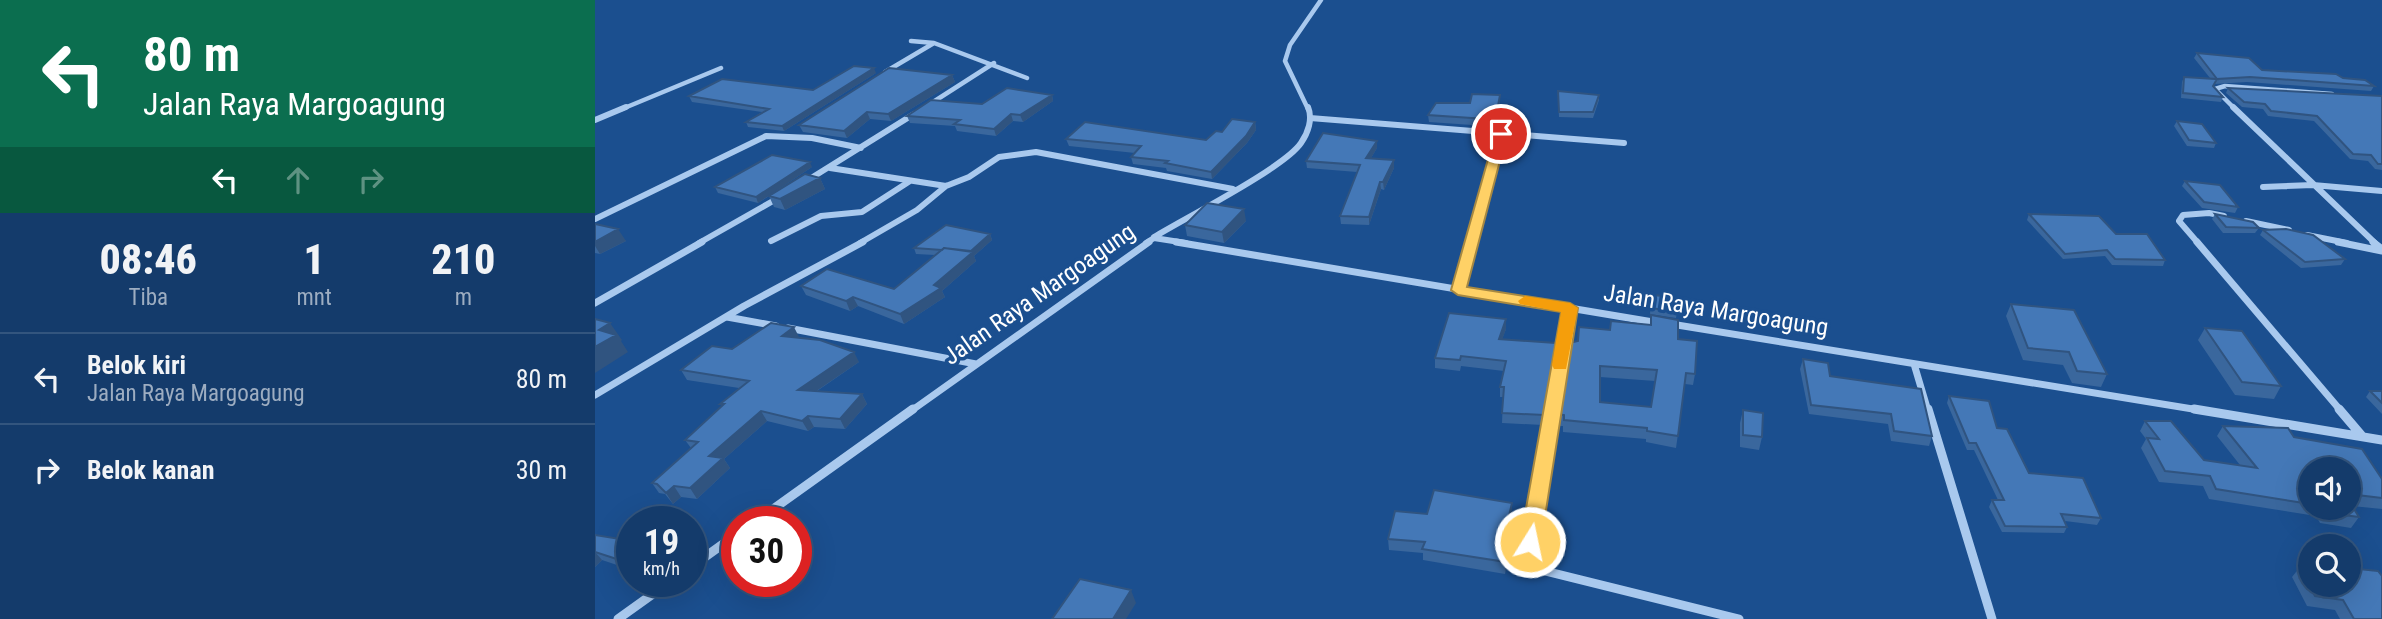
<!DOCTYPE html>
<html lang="id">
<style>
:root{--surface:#143b6b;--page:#214673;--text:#f1f3f6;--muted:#9dadc1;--line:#33557e}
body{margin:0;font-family:"Roboto Condensed",sans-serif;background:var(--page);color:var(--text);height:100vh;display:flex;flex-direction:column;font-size:26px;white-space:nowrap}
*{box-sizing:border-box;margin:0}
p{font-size:23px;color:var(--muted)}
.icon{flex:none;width:38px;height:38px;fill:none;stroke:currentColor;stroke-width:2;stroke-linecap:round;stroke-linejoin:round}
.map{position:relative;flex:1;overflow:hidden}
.panel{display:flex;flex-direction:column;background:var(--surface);width:595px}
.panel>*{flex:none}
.guide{background:#0b6e4f;color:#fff;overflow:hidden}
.buttons{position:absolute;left:1703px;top:457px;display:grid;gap:14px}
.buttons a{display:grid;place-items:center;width:63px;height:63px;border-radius:50%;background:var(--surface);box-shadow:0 7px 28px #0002,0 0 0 2px var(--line);font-size:35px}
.speed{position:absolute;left:21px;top:506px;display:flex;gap:14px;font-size:35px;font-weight:700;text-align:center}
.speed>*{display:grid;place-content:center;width:91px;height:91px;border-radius:50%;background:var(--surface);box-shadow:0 7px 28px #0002,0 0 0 2px var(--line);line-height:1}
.speed small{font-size:18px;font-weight:400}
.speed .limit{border:10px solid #d22;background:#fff;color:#111}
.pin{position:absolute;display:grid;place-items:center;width:60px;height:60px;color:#fff;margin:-30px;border:4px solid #fff;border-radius:50%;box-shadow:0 2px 7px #0007}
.me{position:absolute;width:77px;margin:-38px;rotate:10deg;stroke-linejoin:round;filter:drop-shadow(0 0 5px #0008)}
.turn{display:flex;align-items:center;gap:24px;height:147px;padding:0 28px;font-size:32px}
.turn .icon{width:91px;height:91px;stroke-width:2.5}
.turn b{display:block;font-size:49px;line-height:60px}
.lanes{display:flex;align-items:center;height:66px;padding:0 28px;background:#0003;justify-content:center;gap:35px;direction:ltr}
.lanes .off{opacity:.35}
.eta{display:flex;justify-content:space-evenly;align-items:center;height:119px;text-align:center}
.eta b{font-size:42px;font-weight:800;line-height:49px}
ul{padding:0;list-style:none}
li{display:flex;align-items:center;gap:21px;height:91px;padding:0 28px;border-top:2px solid var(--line)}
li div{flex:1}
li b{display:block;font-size:26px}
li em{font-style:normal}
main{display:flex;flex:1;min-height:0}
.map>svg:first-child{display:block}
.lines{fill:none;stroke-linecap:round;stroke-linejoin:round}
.street-far3{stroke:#a9c9ee;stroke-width:4.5}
.street-far2{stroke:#a9c9ee;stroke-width:6}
.street-far1{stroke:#a9c9ee;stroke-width:7}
.street{stroke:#a9c9ee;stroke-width:9}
.wall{fill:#3a679d;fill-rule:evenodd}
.shaded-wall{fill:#305480}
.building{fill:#4478b7;stroke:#305480;stroke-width:2;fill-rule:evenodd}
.route{fill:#ffd166;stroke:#a68842;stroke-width:2}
.slow{fill:#f59e0b}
.labels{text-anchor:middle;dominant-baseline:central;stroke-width:7;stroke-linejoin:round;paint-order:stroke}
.street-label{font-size:24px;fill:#fff;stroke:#1b4f8f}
</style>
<main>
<section class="panel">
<div class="guide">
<div class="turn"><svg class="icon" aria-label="left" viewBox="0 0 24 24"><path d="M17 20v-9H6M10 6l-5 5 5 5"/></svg><div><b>80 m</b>Jalan Raya Margoagung</div></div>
<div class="lanes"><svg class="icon" aria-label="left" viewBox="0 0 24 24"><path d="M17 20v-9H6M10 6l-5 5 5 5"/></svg><svg class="icon off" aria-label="ahead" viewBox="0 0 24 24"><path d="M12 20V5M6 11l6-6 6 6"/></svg><svg class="icon off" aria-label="right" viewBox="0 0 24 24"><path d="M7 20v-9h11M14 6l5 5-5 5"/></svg></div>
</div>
<div class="eta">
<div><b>08:46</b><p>Tiba</p></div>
<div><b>1</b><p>mnt</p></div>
<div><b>210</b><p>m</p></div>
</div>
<ul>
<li><svg class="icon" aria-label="left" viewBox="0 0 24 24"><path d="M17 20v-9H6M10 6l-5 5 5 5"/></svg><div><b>Belok kiri</b><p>Jalan Raya Margoagung</p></div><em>80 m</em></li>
<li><svg class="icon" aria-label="right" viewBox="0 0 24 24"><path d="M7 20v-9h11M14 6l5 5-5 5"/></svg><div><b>Belok kanan</b></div><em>30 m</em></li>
</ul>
</section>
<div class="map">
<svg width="1787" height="619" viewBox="0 0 1787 619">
<rect width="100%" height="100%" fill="#1b4f8f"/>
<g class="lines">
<path class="street-far3" d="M316 41 339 43 432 78
M290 72 339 43
M335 104 399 63
M27 109 126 68
M713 109 690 61 695 45 726 0
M1640 109 1620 89 1630 86 1737 94"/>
<path class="street-far2" d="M1638 107 1780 243
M715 118 1029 143
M0 120 31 107
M235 168 351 186 374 177 404 157 441 152 638 189
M213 180 319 114
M1668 187 1718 185 1787 191
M0 219 171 136 217 138 266 148
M1651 221 1694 230
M1712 235 1752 243
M559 237C590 218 689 168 706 143 713 133 718 119 713 107
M176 241 226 216 267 212 315 181
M104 243 185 197
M265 243 322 210 351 186
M551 243 559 238 591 243
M876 243 906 133
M1603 243 1584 221 1588 215 1614 213 1629 216"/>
<path class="street-far1" d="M581 242 1064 323
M1602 242 1746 411
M1743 242 1787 251
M1778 242 1787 249
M863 290 876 242
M0 303 107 242
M132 317 181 326
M1076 324 1610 411
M193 328 381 364
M1319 364 1333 411
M0 395 149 306 268 242
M316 411 554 242
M957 411 975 308"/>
<path class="street" d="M958 409 935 542 938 557 950 571 1144 619
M1333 409 1397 619
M1599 409 1787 440
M1744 409 1767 436
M160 522 318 409
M96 567 142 534
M23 619 76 581"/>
</g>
<path class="wall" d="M1602 53 1667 70 1748 78 1779 86 1776 91 1652 82 1620 84 1618 86 1628 97 1626 102 1586 98 1587 82 1589 77 1615 78 1599 58Z
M281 73 189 131 153 127 151 122 167 112 97 102 94 96 218 90Z
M357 75 360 82 296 121 275 119 252 138 208 132 204 125Z
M1633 88 1787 96V170L1780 169 1773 161 1755 159 1719 121 1673 116 1668 109 1647 107 1631 93Z
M457 95 458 101 428 122 418 121 401 136 362 131 360 126 315 123 312 116Z
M1004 95V100L998 118 964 117 963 96Z
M905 102 904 106 909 107 906 127 834 122 833 115 875 103Z
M1582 121 1621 143 1619 148 1592 146 1579 126Z
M660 122 661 130 652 143 617 179 572 171 571 168 538 164 536 157 540 153 474 146 471 139 611 140 627 132Z
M782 148 776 158 799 168 789 190 786 189 774 225 746 224 745 216 762 172 712 168 711 161Z
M217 167 175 195 225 178 230 189 190 210 179 207 174 196 163 203 123 193 120 187Z
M1590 181 1643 207 1640 213 1607 208 1587 186Z
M1434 214 1521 234 1570 260 1568 266 1517 265 1510 256 1468 259 1432 220Z
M1620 214 1664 228 1660 233H1628L1617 219Z
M651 221 629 243 592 236 590 225Z
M0 224 31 241 5 254 0 253Z
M1668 230 1750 259 1746 265 1706 268 1665 235Z
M395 234 397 240 379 256 381 261 347 291 350 297 309 324 263 306 255 311 211 295 206 286 299 289 340 255 321 254 319 248Z
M1056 295 1082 312 1081 318 1055 314Z
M1416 304 1512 374 1506 387 1477 383 1468 365 1428 360 1411 316Z
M1056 315 1083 339 1100 374 1098 385 1090 384 1081 448 1051 442V439L968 432V426H962L965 395 983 341 1015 330 1055 325ZM1005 377 1060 381 1056 407 1005 402Z
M1610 328 1686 386 1679 399 1640 395 1603 340Z
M911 329 907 339 961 343V353L948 425 907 423 908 397H905V387L909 371 866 366 865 371 840 368V358Z
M204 337 264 362 222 391 267 394 272 404 250 429 219 427 213 431 172 421 129 459 135 468 102 499 86 497 78 504 70 494 64 493 57 483 96 448 90 440 127 406 125 404 144 388 92 380 86 370 137 349Z
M1208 359 1337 436 1334 446 1296 441 1293 424 1214 414 1205 369Z
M1775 391H1787V414L1771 397Z
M1354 396 1402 428 1434 473 1506 518 1502 525 1470 521 1472 527 1469 533 1407 532 1394 507 1397 500H1403L1379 450H1372L1352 403Z
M1148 410 1167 437 1164 450 1145 447V423Z
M1550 421 1609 460 1645 465 1622 436 1628 426 1699 437 1787 479V509L1757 506 1764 517 1756 528 1725 523 1721 516 1614 499 1608 486 1564 482 1546 448 1551 439 1545 431ZM1715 469H1754V508H1715Z
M832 514H917L916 520 920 521 919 532 910 574 828 560V553L794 550 793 539Z
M37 534V570L7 560 0 567V535L31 540Z
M1705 567 1787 619H1745L1740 610 1712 606 1697 577Z"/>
<path class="shaded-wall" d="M279 68 281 73 189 131 187 126Z
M357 75 360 82 296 121 293 114Z
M457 95 458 101 428 122 425 115Z
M272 112 275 119 252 138 249 131Z
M416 114 418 121 401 136 399 129Z
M660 122 661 130 652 143 617 179 616 172Z
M782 141V148L772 165 771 158Z
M799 160V168L789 190 788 182Z
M215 162 217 167 163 203 161 197Z
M225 178 230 189 190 210 185 199Z
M785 182 786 189 774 225V217Z
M649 209 651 221 629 243 627 232Z
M23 229 31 241 5 254 0 246V242Z
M395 234 397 240 379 256 381 261 347 291 350 297 309 324 305 314 339 285Z
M258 297 263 306 255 311 251 301Z
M911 319V329L904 349V339Z
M15 323 27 340 26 341 33 352 0 373V347L4 330Z
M199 327 204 337 192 346 187 336Z
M961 343V353L948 425 949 415Z
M259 352 264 362 208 400 203 390Z
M267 394 272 404 250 429 245 419Z
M166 411 172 421 129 459 135 468 102 499 95 488 114 456Z
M213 416 219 427 213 431 207 421Z
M79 486 86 497 78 504 71 493Z
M917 503V514L913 531V520Z
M920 521 919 532 910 574 911 562Z
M0 552 7 560 0 567Z
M536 590 541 603 531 619H518Z"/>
<path class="building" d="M1602 53 1654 58 1667 70 1741 74 1748 78 1770 80 1779 86 1655 77 1622 79 1618 86 1628 97 1588 93 1589 77 1622 79Z
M259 66 279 68 187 126 151 122 174 109 94 96 127 79 218 90Z
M294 68 357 75 293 114 272 112 249 131 204 125Z
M412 88 457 95 425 115 416 114 399 129 359 124 365 120 312 116 336 100 387 104Z
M1633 88 1787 96V164H1783L1776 155 1758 154 1722 116 1676 111 1670 104 1649 102Z
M963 91 1004 95 998 112H964Z
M877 94 905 95 903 106 909 107 906 120 833 115 841 103H875Z
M637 119 660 122 651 136 616 172 570 163 573 161 536 157 546 146 471 139 490 122 611 140 621 131 627 132Z
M1582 121 1607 124 1621 143 1594 140Z
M728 133 782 141 771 158 799 160 788 182H785L774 217 745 216 765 165 711 161Z
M177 155 215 162 161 197 120 187Z
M210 174 225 178 185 199 174 196Z
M1590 181 1625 185 1643 207 1609 202Z
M612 203 649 209 627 232 590 225Z
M1434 214 1504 216 1521 234H1552L1570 260 1520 259 1512 250 1470 254Z
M1620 214 1658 222 1664 228 1631 227Z
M0 224 23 229 0 242Z
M351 225 395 234 376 251 349 248 347 250 319 248Z
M1691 229 1718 235 1750 259 1710 262 1668 230Z
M349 248 378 252 339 285 346 288 305 314 258 297 251 301 206 286 232 269 299 289Z
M1056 295 1082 297V312L1056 308Z
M1416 304 1479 310 1512 374 1482 371 1474 352 1433 348Z
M854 313 911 319 904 339 961 343 949 415 907 413 909 387H905L911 361 866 356 865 360 840 358Z
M1056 315 1083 320V339L1102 341 1100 374 1091 373 1083 436 1052 431V428L969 420V415L963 414 965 395 974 343 983 341 984 327 1015 330 1016 321 1056 325ZM1005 366 1062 370 1056 407 1005 402Z
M0 319 15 323 4 330 21 335 0 347Z
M176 323 199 327 187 336 225 340 259 352 203 390 267 394 245 419 213 416 207 421 166 411 114 456 128 458 95 488 79 486 71 493 62 484 57 483 103 442 90 440 129 404H125L154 381 86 370 117 346 137 349Z
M1610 328 1647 331 1686 386 1647 382Z
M1208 359 1233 363 1235 376 1326 389 1337 436 1299 431 1296 414 1216 405Z
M1775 391H1787V403Z
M1354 396 1394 401 1402 428 1412 429 1434 473 1488 478 1506 518 1466 514 1472 527 1410 526 1397 500H1409L1381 443H1374Z
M1148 410 1168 413 1167 437 1148 435Z
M1550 421H1576L1609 460 1662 468 1628 426 1693 428 1699 437 1767 449 1787 479V498L1754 494V469H1715V504L1621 489 1615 476 1570 471 1552 438 1564 439Z
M839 490 917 503 913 520 920 521 911 562 827 549 830 542 793 539 800 511 832 514Z
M1754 501 1764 517 1733 513 1729 508H1754Z
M37 534V564L0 552V535L31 540Z
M1705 567 1715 569V584H1754V568L1783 571 1787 576V619H1759L1748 600 1720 596Z
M485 579 536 590 518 619H457Z"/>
<path class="route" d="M901 131 912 134 872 287 975 303 983 308 946 542 943 548H928L925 542 966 312 863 295 856 290Z"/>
<path class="slow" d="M930 296 975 303 983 308 971 369H959L957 365 966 312 925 304 923 301Z"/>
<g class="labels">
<g class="street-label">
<text transform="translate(444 294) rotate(-35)">Jalan Raya Margoagung</text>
<text transform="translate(1121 310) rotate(9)">Jalan Raya Margoagung</text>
</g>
</g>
</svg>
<div class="buttons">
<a><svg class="icon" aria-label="sound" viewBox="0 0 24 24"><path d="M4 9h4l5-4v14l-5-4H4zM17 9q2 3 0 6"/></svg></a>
<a><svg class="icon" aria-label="search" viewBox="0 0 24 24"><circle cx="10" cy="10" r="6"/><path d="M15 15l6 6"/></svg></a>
</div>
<div class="speed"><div>19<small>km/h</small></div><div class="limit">30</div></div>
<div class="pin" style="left:906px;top:134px;background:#d93025"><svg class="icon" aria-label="arrive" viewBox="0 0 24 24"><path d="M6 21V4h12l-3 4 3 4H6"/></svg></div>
<svg class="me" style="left:935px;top:542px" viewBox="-20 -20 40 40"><circle r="17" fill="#ffd166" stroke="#fff" stroke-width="3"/><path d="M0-11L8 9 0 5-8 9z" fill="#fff"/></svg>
</div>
</main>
